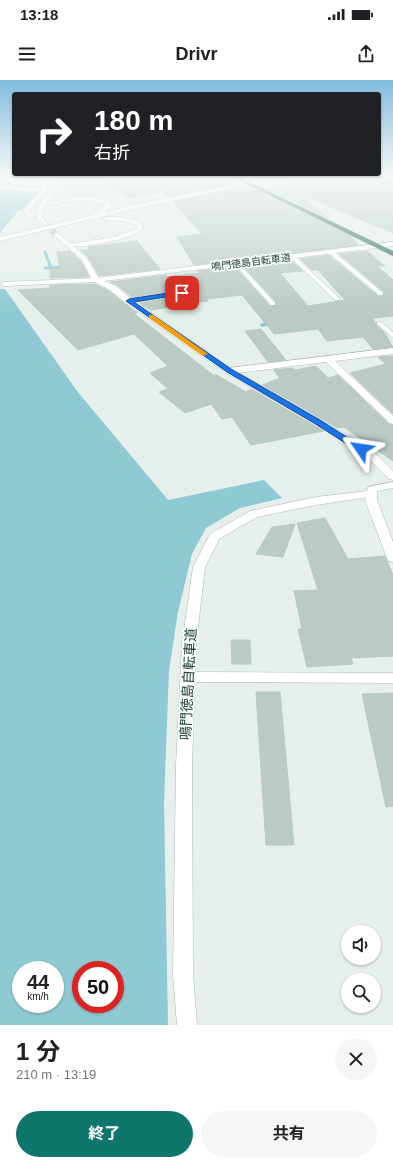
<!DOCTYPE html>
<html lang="ja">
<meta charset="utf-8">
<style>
:root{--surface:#fff;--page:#f6f6f6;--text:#202124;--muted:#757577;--accent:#0f766e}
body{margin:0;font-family:Helvetica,"Noto Sans JP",sans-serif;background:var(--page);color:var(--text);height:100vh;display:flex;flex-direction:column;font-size:15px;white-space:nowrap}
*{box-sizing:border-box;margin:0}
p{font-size:13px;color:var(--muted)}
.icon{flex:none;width:22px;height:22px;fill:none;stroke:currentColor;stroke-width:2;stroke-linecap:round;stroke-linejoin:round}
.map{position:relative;height:945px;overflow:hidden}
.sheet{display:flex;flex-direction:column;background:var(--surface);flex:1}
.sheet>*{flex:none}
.guide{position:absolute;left:12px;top:12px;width:369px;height:84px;border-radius:4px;box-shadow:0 1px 3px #0004;background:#202124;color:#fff;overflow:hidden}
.buttons{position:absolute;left:341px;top:845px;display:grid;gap:8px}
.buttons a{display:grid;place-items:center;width:40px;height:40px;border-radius:50%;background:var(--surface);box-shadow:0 1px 3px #0004;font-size:20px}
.speed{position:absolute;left:12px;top:881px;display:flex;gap:8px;font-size:20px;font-weight:700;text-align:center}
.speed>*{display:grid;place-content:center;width:52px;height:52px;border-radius:50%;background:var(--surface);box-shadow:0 1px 3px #0004;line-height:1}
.speed small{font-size:10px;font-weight:400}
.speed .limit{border:6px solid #d22;background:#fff;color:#111}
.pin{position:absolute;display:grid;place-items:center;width:34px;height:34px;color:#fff;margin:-17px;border-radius:8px;box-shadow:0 2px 6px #0006}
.me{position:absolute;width:44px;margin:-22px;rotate:302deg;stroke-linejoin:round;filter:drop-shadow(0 0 3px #0008)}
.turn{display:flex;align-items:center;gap:14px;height:84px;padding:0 16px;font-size:18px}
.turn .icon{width:52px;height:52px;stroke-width:2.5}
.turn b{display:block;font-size:28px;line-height:34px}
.round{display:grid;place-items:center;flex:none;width:42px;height:42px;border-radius:21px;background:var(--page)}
.headline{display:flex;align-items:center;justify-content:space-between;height:68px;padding:0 16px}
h1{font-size:24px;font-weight:700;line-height:30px}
.cta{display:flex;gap:8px;margin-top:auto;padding:8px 16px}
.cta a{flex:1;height:46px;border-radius:24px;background:var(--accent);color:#fff;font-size:16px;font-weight:700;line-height:46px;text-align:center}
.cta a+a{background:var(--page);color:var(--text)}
.status{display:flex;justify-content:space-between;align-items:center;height:28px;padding:0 20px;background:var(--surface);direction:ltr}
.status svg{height:11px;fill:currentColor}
header{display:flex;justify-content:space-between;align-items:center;height:52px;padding:0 16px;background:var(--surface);font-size:18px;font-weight:700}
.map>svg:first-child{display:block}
.water{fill:#8ec9d4;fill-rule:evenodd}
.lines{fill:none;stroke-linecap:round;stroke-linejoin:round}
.stream-far1{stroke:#8ec9d4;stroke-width:3}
.stream{stroke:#8ec9d4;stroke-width:3.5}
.building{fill:#bbcac4;stroke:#b8c9c2}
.street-tunnel{stroke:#bfccc8;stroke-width:6;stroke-dasharray:6 3;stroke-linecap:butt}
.lane-casing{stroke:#a8b8b2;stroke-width:1}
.street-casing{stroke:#a8b8b2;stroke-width:1}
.secondary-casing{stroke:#a4bbb3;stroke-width:1}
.highway-casing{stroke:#c2cac8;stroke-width:1}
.lane{fill:#fff;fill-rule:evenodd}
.street{fill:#fff;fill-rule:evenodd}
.secondary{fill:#fff;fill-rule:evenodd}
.highway{fill:#2f6f62;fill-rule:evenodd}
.route{fill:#1a73e8;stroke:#114b97}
.slow{fill:#f59e0b}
.labels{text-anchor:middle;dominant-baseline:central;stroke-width:3.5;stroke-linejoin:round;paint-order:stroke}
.far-street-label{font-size:10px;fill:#24423a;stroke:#f7fbf9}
.near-street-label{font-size:14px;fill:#24423a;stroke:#f7fbf9}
</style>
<div class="status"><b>13:18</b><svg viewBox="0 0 49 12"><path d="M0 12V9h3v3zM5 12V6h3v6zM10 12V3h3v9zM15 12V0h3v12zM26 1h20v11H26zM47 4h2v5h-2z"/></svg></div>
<header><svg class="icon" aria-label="menu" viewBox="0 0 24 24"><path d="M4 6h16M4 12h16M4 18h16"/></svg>Drivr<svg class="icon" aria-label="share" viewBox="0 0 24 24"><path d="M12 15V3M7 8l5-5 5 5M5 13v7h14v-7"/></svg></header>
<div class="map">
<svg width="393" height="945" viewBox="0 0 393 945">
<rect width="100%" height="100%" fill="#e6efeb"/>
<path class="water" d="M0 111 40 112 20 131 6 127 18 131 0 153Z
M0 209H5L77 311 168 420 264 400 282 418 240 428 206 448 192 474 178 532 169 590 164 723 168 945H0ZM21 890H55V924H21ZM81 890H115V924H81Z"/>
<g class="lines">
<path class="stream-far1" d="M45 172 51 188
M45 188 67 187"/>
<path class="stream" d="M262 245 274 243"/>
</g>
<path class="building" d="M93 96H216L231 104 167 116 163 111 126 118Z
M323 96 329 99 344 96 362 103 393 96V153L299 114 328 138 266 108Z
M241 108 248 112 256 110 350 156 359 165 194 185 177 157 202 154 173 122Z
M137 161 160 189 99 196 88 177 80 170H89L88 167Z
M70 171 81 181 89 197 50 198V190L60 189 57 172Z
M367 171 385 186H377L393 200V236L373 238 376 245 384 252 393 267 373 269 363 257 327 261 318 249 274 254 242 215 207 219 208 221 182 224 183 225 151 230 140 223 184 215 186 212 182 210 132 217 117 205 110 202 166 195 168 197 199 193 197 191 235 187 270 226H275L276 222 243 186 291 180 303 191 280 193 308 226 345 220 318 190H312L300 179 329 175 378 216H383L384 212 339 174Z
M95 204 109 211 137 233H133L217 298 215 294 246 312 251 309 324 351 251 365 232 337 222 339 211 324 185 333 159 312 168 309 150 293 168 286 134 254 78 270 18 210 50 208V205Z
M261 249 286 280 268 282 245 251Z
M393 276V334L350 293 386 284 378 277Z
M316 286 328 298 338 295 389 344 393 345V381L344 347 338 348 263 305 280 298 274 290 292 288 295 290Z
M325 438 348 479 385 476 393 495V576L351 578 353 584 307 587 298 549H302L294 511 318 510 297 443Z
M295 444 283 477 256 474 272 447Z
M231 560H250L251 584H232Z
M256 612H280L294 765H266Z
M393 613V726L386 727 362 614Z"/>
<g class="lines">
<path class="street-tunnel" d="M45 144 56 154"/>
<g class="lane-casing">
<path id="lane" d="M329 171H333L383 213V215H379L329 173Z
M291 176H295L339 218V220H335L291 178Z
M235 183H239L275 223V225H271L235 185Z
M182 211 184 212V214L129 223 126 221 129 219Z
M377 242H381L393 252V258L377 244Z
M187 592 393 593V603L187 602 183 600 181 597 183 594Z"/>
</g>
<g class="street-casing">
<path id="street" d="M44 96H50L49 99 63 104 44 125 42 137 48 144 45 146 36 137 31 138 23 131 40 111 0 110V106L42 107 43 102H0V98H44ZM48 102 56 105 38 125 36 137 29 131 47 110Z
M260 96H274L242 103 239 101Z
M54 153H58L87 178 100 200 99 202H93L82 180 54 155Z
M393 268V274L335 281 393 336V344L390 343 326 282 229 294 225 291 229 288Z
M372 411 376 412 377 414V420L393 462V482L389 481 387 478 365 420 368 412Z"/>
</g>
<g class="secondary-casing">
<path id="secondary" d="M248 102 250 103V105L147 126 0 161V157L147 122Z
M75 117H92L110 122 111 126C107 131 101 135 94 134V132L102 129 105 124C84 116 62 123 41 127L38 125Z
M106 137C119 136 131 137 142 144V150C131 159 82 169 68 166V164L114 157 136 149 137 146 124 141 104 140 103 139Z
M393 162V166L104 201 116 206 129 217 232 289 320 339 376 374 393 391V400L389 399 368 378 314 343 226 293 123 221 110 210 95 202 4 206 0 204 4 202 96 198Z
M393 402V408L377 411 376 416 316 425 257 437 219 459 205 487 196 564 192 686 193 894 197 945H177L173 894 176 686 182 564 193 487 210 454 250 431 316 417 367 411 368 407Z"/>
</g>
<g class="highway-casing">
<path id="highway" d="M230 96H237L393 171V176Z"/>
</g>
<use href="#lane" class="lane"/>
<use href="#street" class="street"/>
<use href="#secondary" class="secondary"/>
<use href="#highway" class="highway"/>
</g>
<linearGradient id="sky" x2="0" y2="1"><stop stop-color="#84bce0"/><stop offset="0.42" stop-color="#f4f8f6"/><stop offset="1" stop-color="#f4f8f6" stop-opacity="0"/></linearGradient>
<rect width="393" height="229" fill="url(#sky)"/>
<path class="route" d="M182 211H184V214L134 222 231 289 320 340 364 368V371H358L314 343 227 292 126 221 129 219Z"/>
<path class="slow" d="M149 235H153L208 274 203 276 149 238Z"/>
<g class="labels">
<g class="far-street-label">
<text transform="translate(251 182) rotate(-7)">鳴門徳島自転車道</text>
</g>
<g class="near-street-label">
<text transform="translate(188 604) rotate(-87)">鳴門徳島自転車道</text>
</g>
</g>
</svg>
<div class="buttons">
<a><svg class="icon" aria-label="sound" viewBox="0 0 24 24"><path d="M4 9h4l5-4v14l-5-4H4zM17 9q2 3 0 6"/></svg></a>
<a><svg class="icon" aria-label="search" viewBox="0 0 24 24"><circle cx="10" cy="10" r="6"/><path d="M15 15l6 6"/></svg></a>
</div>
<div class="speed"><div>44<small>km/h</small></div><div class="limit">50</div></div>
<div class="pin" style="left:182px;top:213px;background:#d93025"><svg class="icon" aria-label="arrive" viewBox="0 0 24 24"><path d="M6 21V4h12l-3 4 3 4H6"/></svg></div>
<svg class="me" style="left:361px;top:369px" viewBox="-20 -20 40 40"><path d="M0-17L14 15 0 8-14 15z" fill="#1a73e8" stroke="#fff" stroke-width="4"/></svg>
<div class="guide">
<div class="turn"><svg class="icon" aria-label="right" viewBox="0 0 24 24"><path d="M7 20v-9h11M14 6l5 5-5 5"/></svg><div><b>180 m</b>右折</div></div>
</div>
</div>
<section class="sheet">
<div class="headline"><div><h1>1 分</h1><p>210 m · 13:19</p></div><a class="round"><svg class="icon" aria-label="close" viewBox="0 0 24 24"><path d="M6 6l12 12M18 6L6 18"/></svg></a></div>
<div class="cta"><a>終了</a><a>共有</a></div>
</section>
